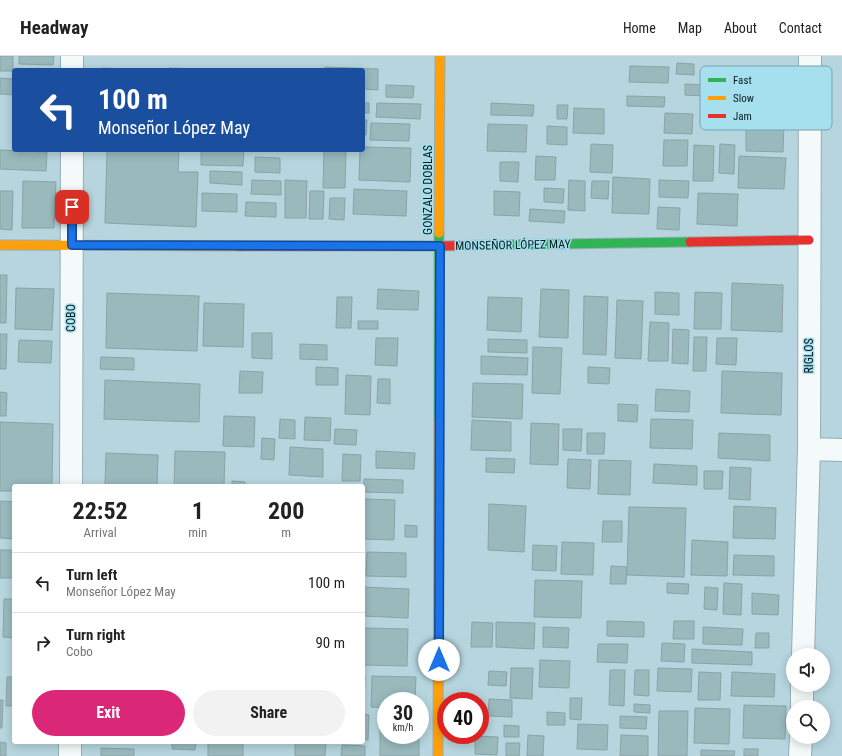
<!DOCTYPE html>
<meta charset="utf-8">
<style>
:root{--surface:#fff;--page:#f2f2f2;--text:#222;--muted:#767676;--line:#e0e0e0;--accent:#db2777}
body{margin:0;font-family:"Roboto Condensed",sans-serif;background:var(--page);color:var(--text);height:100vh;display:flex;flex-direction:column;font-size:15px;white-space:nowrap}
*{box-sizing:border-box;margin:0}
p{font-size:13px;color:var(--muted)}
.icon{flex:none;width:22px;height:22px;fill:none;stroke:currentColor;stroke-width:2;stroke-linecap:round;stroke-linejoin:round}
.map{position:relative;flex:1;overflow:hidden}
.details{position:absolute;left:12px;top:428px;width:353px;height:260px;display:flex;flex-direction:column;background:var(--surface);border-radius:4px;box-shadow:0 2px 10px #0003}
.details>*{flex:none}
.hud{position:absolute;left:12px;top:12px;width:353px;height:84px;border-radius:4px;box-shadow:0 2px 10px #0003;background:#1a4fa0;color:#fff;overflow:hidden}
.tools{position:absolute;left:786px;top:592px;display:grid;gap:8px}
.tools a{display:grid;place-items:center;width:44px;height:44px;border-radius:50%;background:var(--surface);box-shadow:0 2px 10px #0003;font-size:20px}
.speed{position:absolute;left:377px;top:636px;display:flex;gap:8px;font-size:20px;font-weight:700;text-align:center}
.speed>*{display:grid;place-content:center;width:52px;height:52px;border-radius:50%;background:var(--surface);box-shadow:0 2px 10px #0003;line-height:1}
.speed small{font-size:10px;font-weight:400}
.speed .limit{border:6px solid #d22;background:#fff;color:#111}
.pin{position:absolute;display:grid;place-items:center;width:34px;height:34px;color:#fff;margin:-17px;border-radius:8px;box-shadow:0 2px 6px #0006}
.me{position:absolute;width:44px;margin:-22px;rotate:0deg;stroke-linejoin:round;filter:drop-shadow(0 0 3px #0008)}
.turn{display:flex;align-items:center;gap:14px;height:84px;padding:0 20px;font-size:18px}
.turn .icon{width:52px;height:52px;stroke-width:2.5}
.turn b{display:block;font-size:28px;line-height:34px}
.eta{display:flex;justify-content:space-evenly;align-items:center;height:68px;text-align:center}
.eta b{font-size:24px;font-weight:700;line-height:28px}
.action{display:flex;gap:8px;margin-top:auto;padding:8px 20px}
.action a{flex:1;height:46px;border-radius:24px;background:var(--accent);color:#fff;font-size:16px;font-weight:700;line-height:46px;text-align:center}
.action a+a{background:var(--page);color:var(--text)}
ul{padding:0;list-style:none}
li{display:flex;align-items:center;gap:12px;height:60px;padding:0 20px;border-top:1px solid var(--line)}
li div{flex:1}
li b{display:block;font-size:15px}
li em{font-style:normal}
header{display:flex;align-items:center;gap:24px;box-sizing:border-box;height:56px;padding:0 20px;background:var(--surface);border-bottom:1px solid var(--line)}
header strong{font-size:19px}
nav{display:flex;gap:22px;margin-inline-start:auto;font-size:14px}
.map>svg:first-child{display:block}
.building{fill:#99b9bd;stroke:#8aa3a7}
.lines{fill:none;stroke-linecap:round;stroke-linejoin:round}
.street-casing{stroke:#95aeb5;stroke-width:24}
.fast-casing{stroke:#95aeb5;stroke-width:11}
.slow-casing{stroke:#95aeb5;stroke-width:11}
.jam-casing{stroke:#95aeb5;stroke-width:11}
.street{stroke:#f4f9fa;stroke-width:22}
.fast{stroke:#30b455;stroke-width:9}
.slow{stroke:#ff9f0a;stroke-width:9}
.jam{stroke:#e5322d;stroke-width:9}
.route-casing{stroke:#114b97;stroke-width:10}
.route{stroke:#1a73e8;stroke-width:7}
.labels{text-anchor:middle;dominant-baseline:central;stroke-width:3;stroke-linejoin:round;paint-order:stroke}
.street-label{font-size:12px;fill:#051c22;stroke:#a6dfee}
.key{fill:#a6dfee;stroke:#76a4b1;stroke-width:1}
.key-label{font-size:11px;fill:#051c22}
</style>
<header>
<strong>Headway</strong>
<nav><a>Home</a><a>Map</a><a>About</a><a>Contact</a></nav>
</header>
<div class="map">
<svg width="842" height="700" viewBox="0 0 842 700">
<rect width="100%" height="100%" fill="#b6d5de"/>
<path class="building" d="M0 0H13V15H0Z
M19 0H54L53 9 19 8Z
M677 7 694 8V19L676 18Z
M630 10 669 11 668 27 629 26Z
M325 11 378 13V34L363 33V14H325Z
M102 12 154 14H102Z
M169 12 198 13V14H169Z
M0 22 14 23V39L0 38Z
M685 28 705 29 704 40 685 39Z
M386 29 414 30 413 42 386 41Z
M627 40 665 41 664 51 627 50Z
M363 47H369V57H363Z
M377 47 421 48 420 63 376 61Z
M491 47 534 49 533 60 491 59Z
M557 49H568L567 63H557Z
M574 52 604 53V78L573 77Z
M665 57 693 58 692 78 664 77Z
M363 64H367L366 79H363Z
M746 64 784 66 783 96 746 95Z
M371 67 410 68 409 85 370 84Z
M488 68 527 69 526 96 487 95Z
M547 70 567 71V89L547 88Z
M664 84H688L687 110H663Z
M591 88 613 89 612 117 590 116Z
M720 88 735 89 734 118 719 117Z
M694 89 714 90 713 125H693Z
M363 91 411 92 410 126 359 124 360 94H363Z
M0 94 47 96 46 115 0 113Z
M107 94H179L178 116H198L196 171 105 167Z
M201 94H244L243 110 201 109Z
M324 94H346L345 132H323Z
M536 100 556 101 555 124H535Z
M739 100 786 102 784 133 738 132Z
M255 101 280 102V117L255 116Z
M500 106H519L518 126 500 125Z
M210 115 242 116V129L210 127Z
M613 121 650 123 649 158 612 157Z
M252 124 281 125V139L251 138Z
M285 124 307 125 306 162H285Z
M569 124 585 125V155L568 154Z
M659 124 689 125 688 142 659 141Z
M23 125 56 126 54 172H22Z
M592 125H609L608 143 591 142Z
M544 132 564 133 563 147 544 146Z
M354 133 407 135 406 160 353 158Z
M0 135H13L12 174 0 173Z
M310 135H324L323 163H309Z
M494 135 520 136 519 160 494 159Z
M202 137 237 138V156L202 155Z
M698 137 738 138 737 170 697 168Z
M330 142H345L344 164 329 163Z
M246 146 276 147V161L245 160Z
M658 151 680 152 679 174 657 173Z
M530 153 565 155 564 167 529 165Z
M0 219H7L6 267H0Z
M732 227 783 229 782 276 731 274Z
M16 232 54 233 52 274 15 273Z
M378 233 419 235 418 254 377 253Z
M541 233 569 234 568 282 539 281Z
M655 236 679 237V259L655 258Z
M695 236 722 237 721 273H694Z
M107 237 199 240 197 295 106 292Z
M584 240 608 241 606 299 583 298Z
M337 241H352L351 272H336Z
M488 241 522 242 521 276 487 274Z
M617 244 643 245 641 303 615 302Z
M204 247 244 248 243 291 203 290Z
M358 265H378V273H358Z
M650 266 669 267 668 305H648Z
M673 273 689 274 688 308 672 307Z
M252 277H272V303L252 302Z
M0 278H7L6 313H0Z
M694 281H707L706 315H693Z
M376 282H398L397 310 375 309Z
M717 282H737L736 309 716 308Z
M488 283 527 284V297L488 296Z
M19 284 52 285 51 307 18 306Z
M300 288 327 289V304L300 303Z
M533 291 562 292 560 338 532 337Z
M481 300 528 302 527 319 481 318Z
M101 301 134 302V314L100 313Z
M316 311 338 312V329H316Z
M588 311 610 312 609 328 588 327Z
M240 315 263 316 262 337H239Z
M722 315 782 317 781 359 721 357Z
M346 319 371 320 370 359 345 358Z
M378 323H390V348L377 347Z
M105 324 200 328 199 366 104 363Z
M473 327 523 328 522 363 472 361Z
M656 333 690 335 689 356 655 355Z
M0 336 7 337 6 360H0Z
M618 348 638 349 637 366 618 365Z
M224 360 255 361 254 391 223 390Z
M305 361 331 362 330 385 304 384Z
M280 363 295 364V383L279 382Z
M651 363 693 364 692 393 650 392Z
M472 364 511 366V395L471 394Z
M0 366 53 368 52 430H14V435H0Z
M531 367 559 368 558 409 530 408Z
M335 373 357 374 356 389 334 388Z
M563 373H582L581 395 563 394Z
M587 377H605L604 398H587Z
M719 377 770 379V405L718 402Z
M262 382 275 383 274 404 261 403Z
M290 391 323 393V421L289 419Z
M175 395 225 396 224 430H174Z
M376 395 415 397 414 413 376 412Z
M106 397 158 399 157 430H105Z
M343 398 361 399 360 425H342Z
M486 402 515 403 514 417 486 416Z
M568 403 591 404 590 433 567 432Z
M599 404 631 405 630 439 598 438Z
M654 408 697 410V429L653 427Z
M730 411 751 412 750 444 729 443Z
M704 415H723L722 433H704Z
M364 423 403 424V437L364 436Z
M232 425 245 426V430H232Z
M363 443 395 444 394 484 363 483Z
M0 445 14 446V483L0 482Z
M489 448 526 450 524 496 488 494Z
M734 450 776 452 775 483 733 482Z
M629 451 686 452 684 521 627 519Z
M603 465H622V486H602Z
M405 469 417 470V481H405Z
M692 484 728 486 727 520 691 519Z
M562 486 594 487 593 519 561 518Z
M533 489 557 490 556 515 532 514Z
M0 494H14V522H0Z
M367 496 406 497V521L366 520Z
M734 499 774 500V520L733 519Z
M611 510 627 511 626 528H610Z
M535 524 582 525 581 562 534 561Z
M667 527 689 528 688 538 667 537Z
M724 527 742 528 741 559 723 558Z
M363 531 409 533 408 562 363 560Z
M705 531 718 532 717 554 704 553Z
M752 537 779 539 778 559 752 558Z
M4 543H14V582L3 581Z
M607 565 644 566V581L607 580Z
M674 565H694V583H673Z
M472 566 493 567 492 591H471Z
M496 566 535 567 534 593 496 591Z
M543 571 569 572 568 592 543 591Z
M703 571 743 573 742 589 703 588Z
M364 572 408 573 407 610 363 609Z
M756 577H769V592H755Z
M662 587 685 588 684 606 661 605Z
M598 588H628L627 607 597 606Z
M692 593 752 596V609L692 607Z
M540 604 570 605 569 632 539 631Z
M511 612H533L532 643 510 642Z
M658 612 692 613 691 636 657 635Z
M610 614H625L624 650 609 649Z
M635 614H649V640L634 639Z
M489 615 507 616 506 630 488 629Z
M699 616 721 617 720 644H698Z
M732 616 775 618 774 641 731 640Z
M363 620H365L364 646H363Z
M372 620 416 621 415 645H386V652L371 651Z
M7 621H14V650H6Z
M570 642H582L581 664 570 663Z
M489 643 512 644V661L488 660Z
M0 644H3L2 672H0Z
M634 648 650 649V657L634 656Z
M744 649 786 650 785 683 743 682Z
M695 652 730 653 729 688 694 687Z
M659 655H688L687 700H658Z
M547 656 565 657V669H547Z
M363 658 369 659 368 684 363 683Z
M620 660 647 661 646 673 620 672Z
M578 668 608 669 607 694 577 693Z
M380 669H386V679H419V700H380Z
M504 669 519 670V681H504Z
M528 679 544 680 543 700H527Z
M621 679 648 680V700H620Z
M475 680 498 681 497 699 475 698Z
M0 686 6 687V700H0Z
M172 686H196L195 694 172 693Z
M208 686H243V700H208Z
M295 686H326L325 700H295Z
M506 687H520L519 700H506Z
M342 689 365 690V700H341Z
M101 692 134 693V700H101Z
M744 693H758V700H744Z
M701 694 735 695 734 700H701Z"/>
<g class="lines">
<g class="street-casing">
<path id="street" d="M72 14V0
M809 393 842 394
M71 430 72 94
M803 599 809 393 810 0
M802 651V629
M70 686V700
M800 700 801 681"/>
</g>
<g class="fast-casing">
<path id="fast" d="M491 189 690 186
M439 364V177"/>
</g>
<g class="slow-casing">
<path id="slow" d="M439 177 440 0
M0 189 239 190
M438 700 439 364"/>
</g>
<g class="jam-casing">
<path id="jam" d="M690 186 809 184
M239 190H440L491 189"/>
</g>
<use href="#street" class="street"/>
<use href="#fast" class="fast"/>
<use href="#slow" class="slow"/>
<use href="#jam" class="jam"/>
</g>
<g class="lines">
<g class="route-casing">
<path id="route" d="M72 151V189L440 190 439 604"/>
</g>
<use href="#route" class="route"/>
</g>
<g class="labels">
<g class="street-label">
<text transform="translate(428 134) rotate(-90)">GONZALO DOBLAS</text>
<text transform="translate(513 189) rotate(-1)">MONSEÑOR LÓPEZ MAY</text>
<text transform="translate(71 262) rotate(-90)">COBO</text>
<text transform="translate(809 300) rotate(-90)">RIGLOS</text>
</g>
</g>
<rect x="700" y="10" width="132" height="64" rx="6" class="key"/>
<rect x="708" y="22" width="18" height="4" fill="#30b455"/>
<rect x="708" y="40" width="18" height="4" fill="#ff9f0a"/>
<rect x="708" y="58" width="18" height="4" fill="#e5322d"/>
<g class="key-label">
<text x="733" y="28">Fast</text>
<text x="733" y="46">Slow</text>
<text x="733" y="64">Jam</text>
</g>
</svg>
<div class="tools">
<a><svg class="icon" aria-label="sound" viewBox="0 0 24 24"><path d="M4 9h4l5-4v14l-5-4H4zM17 9q2 3 0 6"/></svg></a>
<a><svg class="icon" aria-label="search" viewBox="0 0 24 24"><circle cx="10" cy="10" r="6"/><path d="M15 15l6 6"/></svg></a>
</div>
<div class="speed"><div>30<small>km/h</small></div><div class="limit">40</div></div>
<div class="pin" style="left:72px;top:151px;background:#d93025"><svg class="icon" aria-label="arrive" viewBox="0 0 24 24"><path d="M6 21V4h12l-3 4 3 4H6"/></svg></div>
<svg class="me" style="left:439px;top:604px" viewBox="-20 -20 40 40"><circle r="19" fill="#fff"/><path d="M0-13L10 11 0 6-10 11z" fill="#1a73e8"/></svg>
<div class="hud">
<div class="turn"><svg class="icon" aria-label="left" viewBox="0 0 24 24"><path d="M17 20v-9H6M10 6l-5 5 5 5"/></svg><div><b>100 m</b>Monseñor López May</div></div>
</div>
<section class="details">
<div class="eta">
<div><b>22:52</b><p>Arrival</p></div>
<div><b>1</b><p>min</p></div>
<div><b>200</b><p>m</p></div>
</div>
<ul>
<li><svg class="icon" aria-label="left" viewBox="0 0 24 24"><path d="M17 20v-9H6M10 6l-5 5 5 5"/></svg><div><b>Turn left</b><p>Monseñor López May</p></div><em>100 m</em></li>
<li><svg class="icon" aria-label="right" viewBox="0 0 24 24"><path d="M7 20v-9h11M14 6l5 5-5 5"/></svg><div><b>Turn right</b><p>Cobo</p></div><em>90 m</em></li>
</ul>
<div class="action"><a>Exit</a><a>Share</a></div>
</section>
</div>
